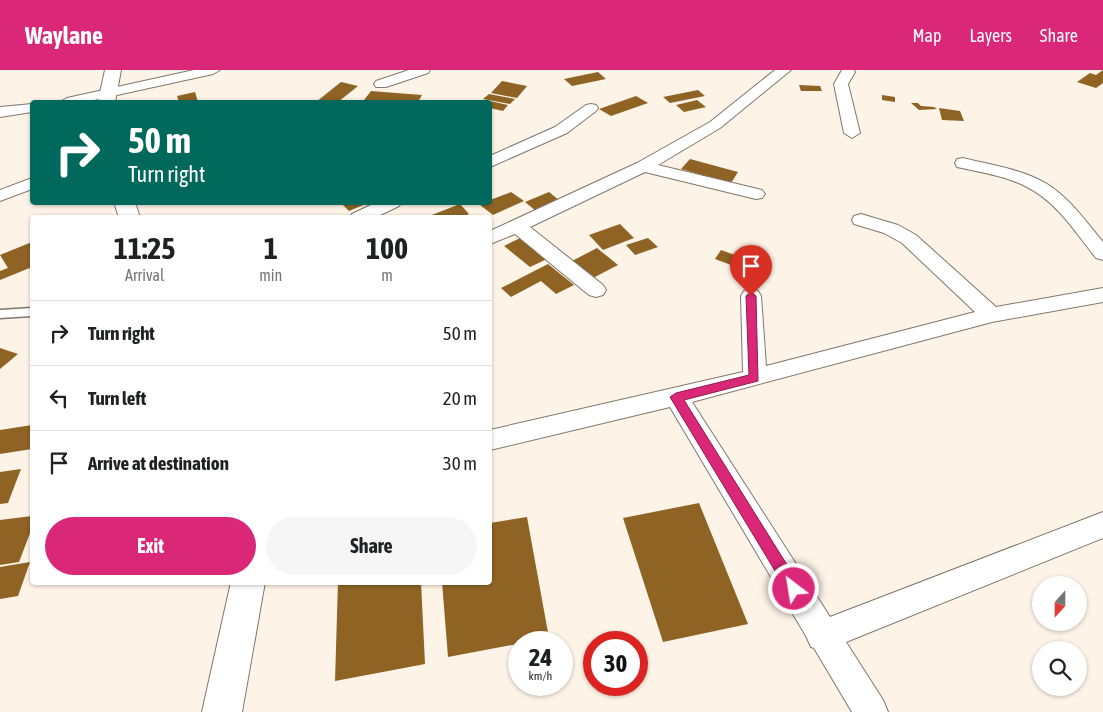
<!DOCTYPE html>
<style>
:root{--surface:#fff;--page:#f6f6f6;--text:#202124;--muted:#757577;--line:#e0e0e0;--accent:#db2777}
body{margin:0;font-family:"Asap Condensed",sans-serif;background:var(--page);color:var(--text);height:100vh;display:flex;flex-direction:column;font-size:19px;white-space:nowrap}
*{box-sizing:border-box;margin:0}
p{font-size:16px;color:var(--muted)}
.icon{flex:none;width:28px;height:28px;fill:none;stroke:currentColor;stroke-width:2;stroke-linecap:round;stroke-linejoin:round}
.map{position:relative;flex:1;overflow:hidden}
.details{position:absolute;left:30px;top:145px;width:462px;height:370px;display:flex;flex-direction:column;background:var(--surface);border-radius:5px;box-shadow:0 1px 4px #0004}
.details>*{flex:none}
.guide{position:absolute;left:30px;top:30px;width:462px;height:105px;border-radius:5px;box-shadow:0 1px 4px #0004;background:#00695c;color:#fff;overflow:hidden}
.needle{width:32px;rotate:201deg}
.controls{position:absolute;left:1032px;top:506px;display:grid;gap:10px}
.controls a{display:grid;place-items:center;width:55px;height:55px;border-radius:50%;background:var(--surface);box-shadow:0 1px 4px #0004;font-size:25px}
.speed{position:absolute;left:508px;top:561px;display:flex;gap:10px;font-size:25px;font-weight:700;text-align:center}
.speed>*{display:grid;place-content:center;width:65px;height:65px;border-radius:50%;background:var(--surface);box-shadow:0 1px 4px #0004;line-height:1}
.speed small{font-size:12px;font-weight:400}
.speed .limit{border:8px solid #d22;background:#fff;color:#111}
.pin{position:absolute;display:grid;place-items:center;width:42px;height:42px;color:#fff;margin:-51px -21px;border-radius:50% 50% 50% 0;rotate:-45deg;box-shadow:0 0 5px #0007}
.pin .icon{rotate:45deg}
.me{position:absolute;width:55px;margin:-28px;rotate:329deg;stroke-linejoin:round;filter:drop-shadow(0 0 4px #0008)}
.turn{display:flex;align-items:center;gap:18px;height:105px;padding:0 15px;font-size:22px}
.turn .icon{width:65px;height:65px;stroke-width:2.5}
.turn b{display:block;font-size:35px;line-height:42px}
.eta{display:flex;justify-content:space-evenly;align-items:center;height:85px;text-align:center}
.eta b{font-size:30px;font-weight:700;line-height:35px}
.cta{display:flex;gap:10px;margin-top:auto;padding:10px 15px}
.cta a{flex:1;height:58px;border-radius:30px;background:var(--accent);color:#fff;font-size:20px;font-weight:700;line-height:58px;text-align:center}
.cta a+a{background:var(--page);color:var(--text)}
ul{padding:0;list-style:none}
li{display:flex;align-items:center;gap:15px;height:65px;padding:0 15px;border-top:1px solid var(--line)}
li div{flex:1}
li b{display:block;font-size:19px}
li em{font-style:normal}
header{display:flex;align-items:center;gap:30px;box-sizing:border-box;height:70px;padding:0 25px;background:var(--accent);color:#fff}
header strong{font-size:24px}
nav{display:flex;gap:28px;margin-inline-start:auto;font-size:18px}
.map>svg:first-child{display:block}
.building{fill:#8f6324}
.lines{fill:none;stroke-linecap:round;stroke-linejoin:round}
.service-casing{stroke:#80776c;stroke-width:3}
.minor-casing{stroke:#80776c;stroke-width:2}
.primary-casing{stroke:#80776c;stroke-width:2}
.service{fill:#fff;fill-rule:evenodd}
.minor{fill:#fff;fill-rule:evenodd}
.primary{fill:#fff;fill-rule:evenodd}
.route{fill:#db2777;stroke:#8e194d}
</style>
<header>
<strong>Waylane</strong>
<nav><a>Map</a><a>Layers</a><a>Share</a></nav>
</header>
<div class="map">
<svg width="1103" height="642" viewBox="0 0 1103 642">
<rect width="100%" height="100%" fill="#fdf3e6"/>
<path class="building" d="M1103 0V13L1096 18 1077 12 1090 3 1096 5Z
M598 2 606 9 572 16 564 9Z
M502 11 527 16 517 28 491 23Z
M341 12 358 16 338 32H316Z
M799 15 820 16 822 21H801Z
M698 20 705 26 670 33 663 27Z
M371 21 422 25 418 32 364 30Z
M195 22 198 32H179L177 26Z
M489 24 515 29 510 34 483 29Z
M882 25 895 27V32L882 30Z
M636 26 648 33 611 46 599 39Z
M481 30 490 31 508 35 503 41 490 38V32H478Z
M697 30 706 37 684 42 676 35Z
M911 33H918L921 36 934 37 937 39 919 40Z
M939 38 960 41 964 51 942 50Z
M690 89 738 102 731 113 681 99Z
M511 122 524 131 493 145 480 135 490 132V130Z
M549 122 560 131 536 141 525 132Z
M340 132H368V133L349 141Z
M460 134 469 144 460 148H424Z
M620 154 634 168 603 180 589 165Z
M520 168 547 189 530 197 504 176Z
M648 168 658 177 635 185 626 175Z
M32 172V197L0 210V201L8 198 0 185Z
M597 178 618 195 593 208 572 191Z
M721 180 765 196 758 205 715 189Z
M548 194 574 215 556 224 541 211 511 227 501 218Z
M0 278 18 284 0 299Z
M32 355V379L0 384V360Z
M21 399 8 433 0 434V402Z
M699 433 748 554 663 572 623 448Z
M32 446V458L19 492 0 495V450Z
M527 447 549 568 448 587 442 512H490V453Z
M30 492 18 526 0 529V497Z
M338 512H421L425 594 335 611Z"/>
<g class="lines">
<g class="service-casing">
<path id="service" d="M32 238V246L0 248V240Z"/>
</g>
<g class="minor-casing">
<path id="minor" d="M194 0H220L213 4 85 32H60L67 28Z
M409 0H430L428 3 386 17H376L374 14 376 11Z
M775 0H791L720 58 658 95 762 120 765 124 762 128 756 129 645 102 530 157 603 215 606 220 603 225 596 227 589 225 515 164 490 174V161L637 93 710 52Z
M842 0H854L855 2 848 14 860 63 852 68 844 63 834 14Z
M32 34V42L0 47V37Z
M591 34 596 35 598 38 596 41 567 63 490 97V86L555 57 586 35Z
M963 88C991 95 1022 99 1047 114 1070 128 1086 152 1103 172V190L1096 188C1076 163 1057 132 1027 117 1006 106 980 102 957 97L955 93 957 89Z
M32 108V119L0 131V120Z
M377 132H402L399 136 374 148H349L352 144Z
M861 144 898 155 916 165 996 237 1103 218V232L992 252 692 332 830 547 1103 442V468L846 572 883 630 888 642H852L814 578 811 577 806 566 670 337 490 380V360L743 302 741 226 744 221 751 219 758 221 761 226 766 296 975 242 902 173 884 163 854 154 852 150 854 146Z"/>
</g>
<g class="primary-casing">
<path id="primary" d="M105 0H121L115 32H98Z
M114 132H135L140 148H119Z
M231 512H265L242 642H202Z"/>
</g>
<use href="#service" class="service"/>
<use href="#minor" class="minor"/>
<use href="#primary" class="primary"/>
</g>
<path class="route" d="M751 222 756 226 758 311 684 330 799 514 801 519 799 524 794 526 789 524 670 327 676 323 749 305 746 226Z"/>
</svg>
<div class="controls">
<a><svg class="needle" viewBox="-14 -14 28 28"><path d="M0-13l5 13h-10z" fill="#e53935"/><path d="M0 13l5-13h-10z" fill="#757577"/></svg></a>
<a><svg class="icon" aria-label="search" viewBox="0 0 24 24"><circle cx="10" cy="10" r="6"/><path d="M15 15l6 6"/></svg></a>
</div>
<div class="speed"><div>24<small>km/h</small></div><div class="limit">30</div></div>
<div class="pin" style="left:751px;top:226px;background:#d93025"><svg class="icon" aria-label="arrive" viewBox="0 0 24 24"><path d="M6 21V4h12l-3 4 3 4H6"/></svg></div>
<svg class="me" style="left:794px;top:519px" viewBox="-20 -20 40 40"><circle r="17" fill="#db2777" stroke="#fff" stroke-width="3"/><path d="M0-11L8 9 0 5-8 9z" fill="#fff"/></svg>
<div class="guide">
<div class="turn"><svg class="icon" aria-label="right" viewBox="0 0 24 24"><path d="M7 20v-9h11M14 6l5 5-5 5"/></svg><div><b>50 m</b>Turn right</div></div>
</div>
<section class="details">
<div class="eta">
<div><b>11:25</b><p>Arrival</p></div>
<div><b>1</b><p>min</p></div>
<div><b>100</b><p>m</p></div>
</div>
<ul>
<li><svg class="icon" aria-label="right" viewBox="0 0 24 24"><path d="M7 20v-9h11M14 6l5 5-5 5"/></svg><div><b>Turn right</b></div><em>50 m</em></li>
<li><svg class="icon" aria-label="left" viewBox="0 0 24 24"><path d="M17 20v-9H6M10 6l-5 5 5 5"/></svg><div><b>Turn left</b></div><em>20 m</em></li>
<li><svg class="icon" aria-label="arrive" viewBox="0 0 24 24"><path d="M6 21V4h12l-3 4 3 4H6"/></svg><div><b>Arrive at destination</b></div><em>30 m</em></li>
</ul>
<div class="cta"><a>Exit</a><a>Share</a></div>
</section>
</div>
